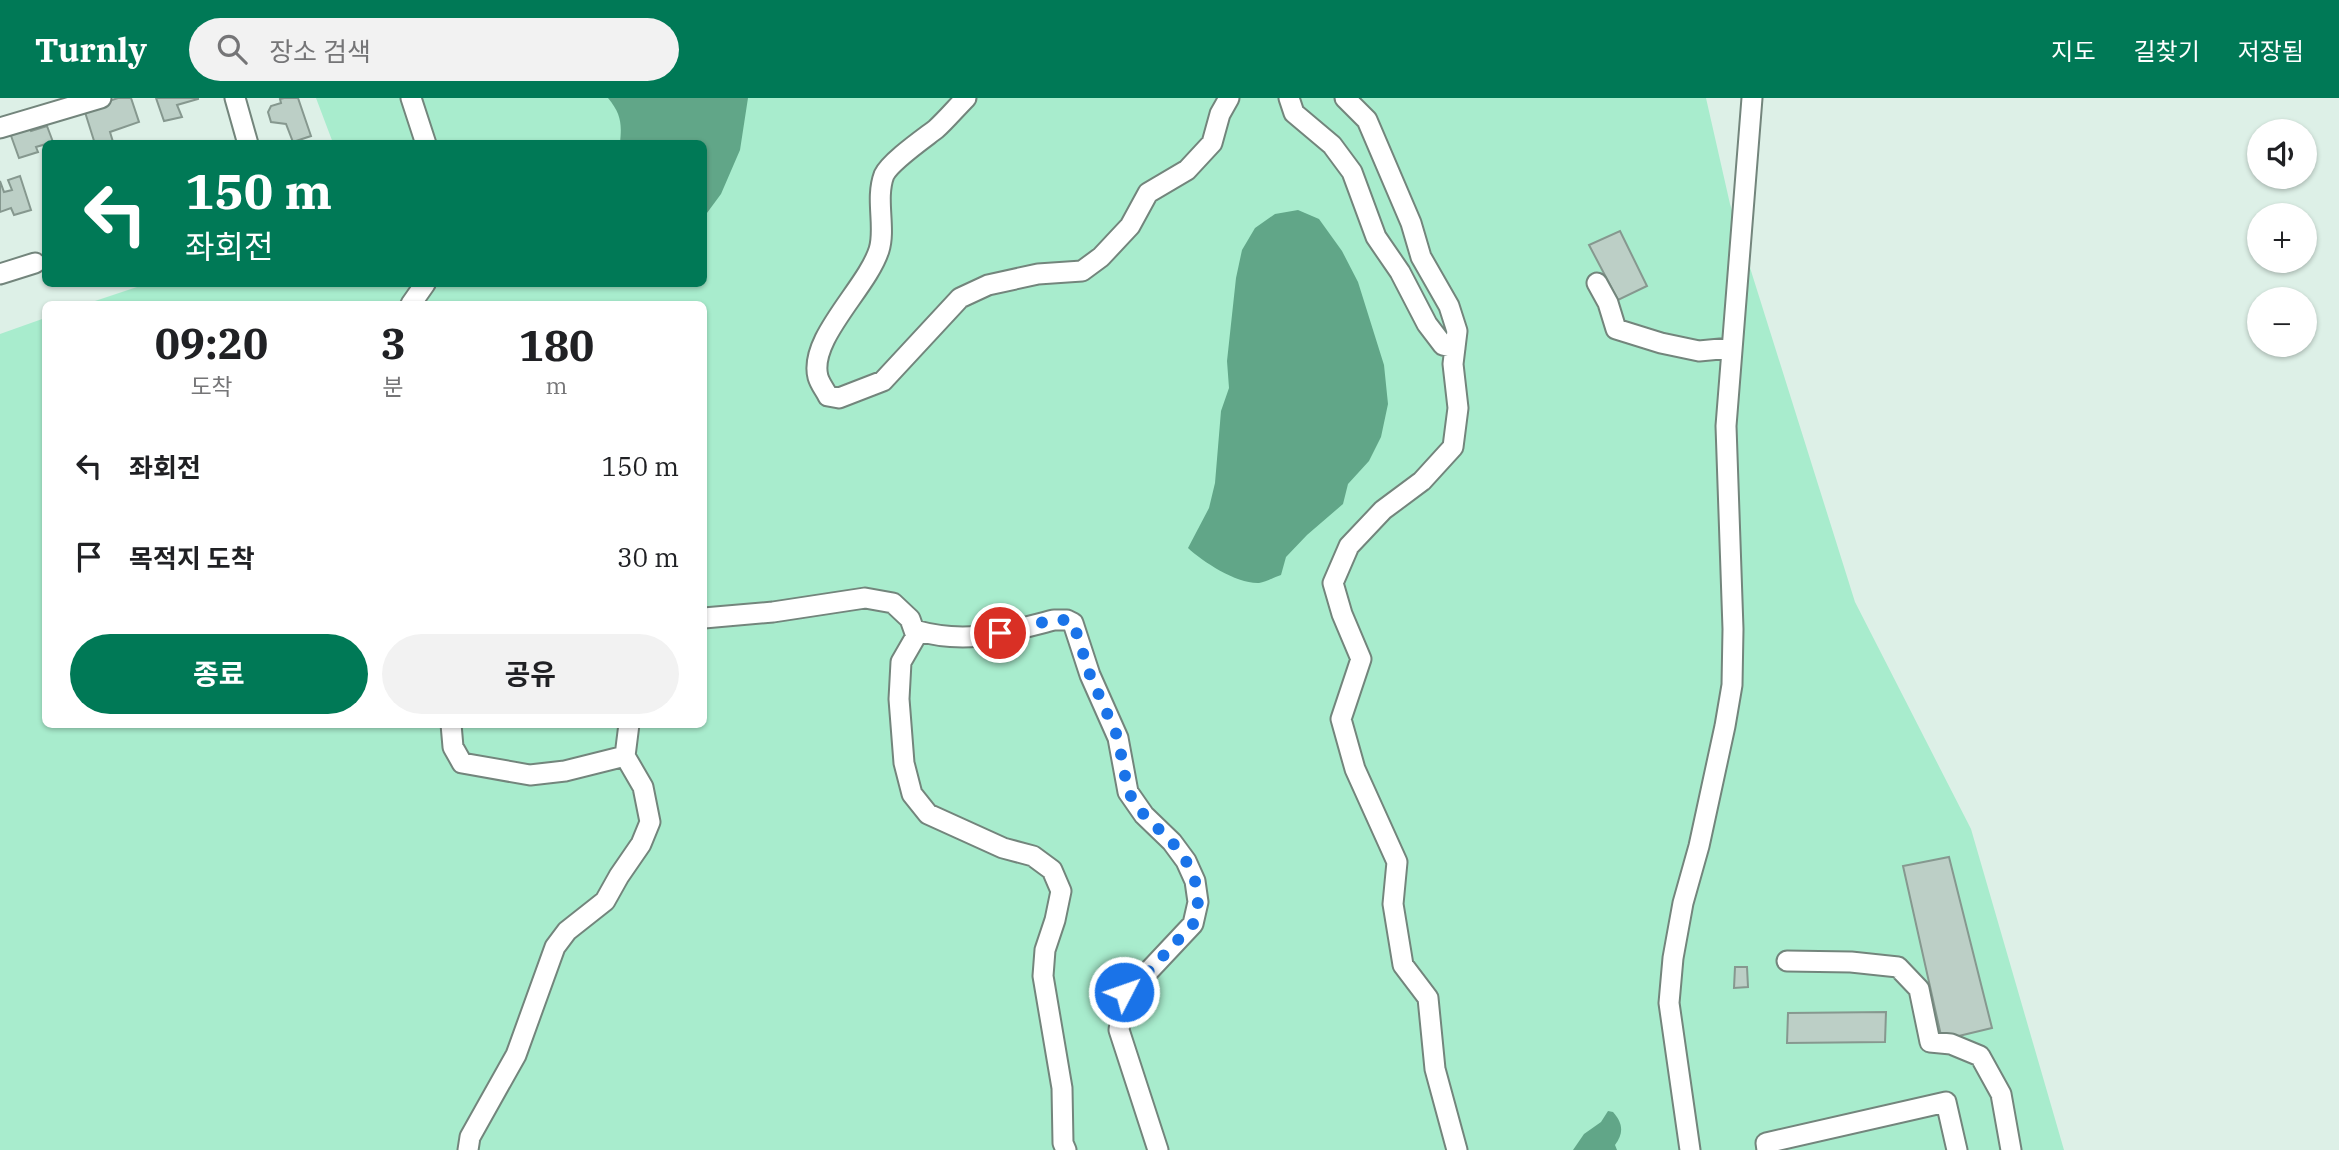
<!DOCTYPE html>
<html lang="ko">
<meta charset="utf-8">
<style>
:root{--surface:#fff;--page:#f2f2f2;--text:#202124;--muted:#757577;--accent:#007956}
body{margin:0;font-family:"IBM Plex Serif","Noto Sans KR",serif;background:var(--page);color:var(--text);height:100vh;display:flex;flex-direction:column;font-size:26px;white-space:nowrap}
*{box-sizing:border-box;margin:0}
p{font-size:23px;color:var(--muted)}
.icon{flex:none;width:38px;height:38px;fill:none;stroke:currentColor;stroke-width:2;stroke-linecap:round;stroke-linejoin:round}
.map{position:relative;flex:1;overflow:hidden}
.side{position:absolute;left:42px;top:203px;width:665px;height:427px;display:flex;flex-direction:column;background:var(--surface);border-radius:10px;box-shadow:0 2px 5px #0004}
.side>*{flex:none}
.banner{position:absolute;left:42px;top:42px;width:665px;height:147px;border-radius:10px;box-shadow:0 2px 5px #0004;background:#007956;color:#fff;overflow:hidden}
.fabs{position:absolute;left:2247px;top:21px;display:grid;gap:14px}
.fabs a{display:grid;place-items:center;width:70px;height:70px;border-radius:50%;background:var(--surface);box-shadow:0 2px 5px #0004;font-size:35px}
.pin{position:absolute;display:grid;place-items:center;width:60px;height:60px;color:#fff;margin:-30px;border:4px solid #fff;border-radius:50%;box-shadow:0 2px 7px #0007}
.me{position:absolute;width:77px;margin:-38px;rotate:49deg;stroke-linejoin:round;filter:drop-shadow(0 0 5px #0008)}
.turn{display:flex;align-items:center;gap:24px;height:147px;padding:0 28px;font-size:32px}
.turn .icon{width:91px;height:91px;stroke-width:2.5}
.turn b{display:block;font-size:49px;line-height:60px}
.eta{display:flex;justify-content:space-evenly;align-items:center;height:119px;text-align:center}
.eta b{font-size:42px;font-weight:700;line-height:49px}
.button{display:flex;gap:14px;margin-top:auto;padding:14px 28px}
.button a{flex:1;height:80px;border-radius:42px;background:var(--accent);color:#fff;font-size:28px;font-weight:700;line-height:80px;text-align:center}
.button a+a{background:var(--page);color:var(--text)}
ul{padding:0;list-style:none}
li{display:flex;align-items:center;gap:21px;height:91px;padding:0 28px}
li div{flex:1}
li b{display:block;font-size:26px}
li em{font-style:normal}
header{display:flex;align-items:center;gap:42px;box-sizing:border-box;height:98px;padding:0 35px;background:var(--accent);color:#fff}
header strong{font-size:33px}
nav{display:flex;gap:38px;margin-inline-start:auto;font-size:24px}
.search{width:490px;height:63px;background:var(--page);display:flex;align-items:center;gap:18px;box-sizing:border-box;padding:0 24px;border-radius:38px;color:var(--muted);font-size:26px}
.map>svg:first-child{display:block}
.green{fill:#a8eccd}
.water{fill:#61a688}
.building{fill:#bccfc6;stroke:#86988f;stroke-width:2}
.lines{fill:none;stroke-linecap:round;stroke-linejoin:round}
.minor-casing{stroke:#73857c;stroke-width:23}
.minor{stroke:#fff;stroke-width:19}
.route{stroke:#1a73e8;stroke-width:12;stroke-dasharray:0 21.6}
</style>
<header>
<strong>Turnly</strong>
<div class="search"><svg class="icon" aria-label="search" viewBox="0 0 24 24"><circle cx="10" cy="10" r="6"/><path d="M15 15l6 6"/></svg>장소 검색</div>
<nav><a>지도</a><a>길찾기</a><a>저장됨</a></nav>
</header>
<div class="map">
<svg width="2339" height="1052" viewBox="0 0 2339 1052">
<rect width="100%" height="100%" fill="#ddf0e7"/>
<path class="green" d="M316 0H1706L1730 106 1855 504 1971 731 2064 1052H0V236L45 220 46 626H704V206H86L146 186H704V46L333 45Z"/>
<path class="water" d="M608 0H748L740 52 721 96 704 119V46L620 45C622 25 621 16 608 0Z
M1298 112 1319 121 1342 153 1358 184 1384 267 1388 306 1381 339 1369 363 1348 386 1343 406 1307 437 1286 459 1281 477C1274 479 1266 484 1259 485 1237 486 1203 464 1188 450L1209 410 1215 385 1221 313 1229 290 1227 263 1236 180 1242 152 1255 130 1275 116Z
M1608 1013 1613 1014C1623 1025 1624 1035 1615 1047L1617 1052H1573L1584 1036 1601 1024Z"/>
<path class="building" d="M118 0H131L139 24 110 34 113 44 95 46 84 11Z
M156 0H198V1L177 7 182 19 164 23Z
M284 0H298L311 38 293 44 286 26 271 24 268 14 271 8 281 5 280 1Z
M47 28 53 44 36 49 38 54 19 60 10 35 29 29 31 33Z
M20 78 31 112 14 117 11 110 0 114V83L4 94 12 92 8 82Z
M1620 133 1647 188 1618 202 1589 147Z
M1949 759 1992 930 1942 942 1903 768Z
M1735 869H1747L1748 889 1734 890Z
M1886 914 1885 944 1787 945 1788 915Z"/>
<g class="lines">
<g class="minor-casing">
<path id="minor" d="M235 0 248 46
M411 0 426 46
M966 0C956 10 946 22 936 31 923 41 890 64 884 77 875 101 886 130 879 152 867 190 808 241 818 279 820 286 825 292 828 298L839 300 883 283 960 200 988 187 1038 176 1082 173 1101 159 1130 128 1148 95 1187 72 1212 45 1220 16 1229 0
M1289 0 1294 15 1332 47 1352 74 1376 139 1400 174 1427 226 1443 247 1455 250
M1345 0 1367 22 1411 125 1421 159 1449 208 1457 233 1453 266 1458 310 1453 349 1422 383 1383 412 1349 448 1333 485 1342 516 1361 561 1341 621 1355 671 1397 764 1393 806 1403 867 1428 900 1435 971 1457 1052
M0 30 101 0
M0 176 35 165
M1597 185 1608 205 1616 231 1661 245 1699 253 1731 250
M411 206 425 186
M704 520 773 514 865 500 893 505 910 521 916 538 901 564 899 601 904 665 912 696 928 716 1003 750 1033 758 1052 772 1061 793 1055 822 1045 852 1043 878 1062 990 1063 1045 1066 1052
M914 532C967 547 1003 535 1054 522H1067L1073 525 1090 577 1118 640 1128 694 1144 717 1172 744 1186 763 1195 783 1198 804 1193 826 1146 876 1124 894 1119 932 1158 1052
M451 626 453 649 462 665 530 677 565 673 625 658 629 626
M1787 863 1851 864 1898 869 1919 891 1930 944 1951 946 1980 958 2001 996 2011 1052
M468 1052 470 1039 516 957 555 849 567 833 605 803 619 778 641 746 650 724 643 689 625 658
M1690 1052 1669 905 1673 860 1683 805 1699 748 1725 628 1732 587 1733 531 1726 328 1752 0
M1767 1052 1766 1045 1946 1004 1957 1052"/>
</g>
<use href="#minor" class="minor"/>
</g>
<g class="lines">
<path class="route" d="M1000 535C1018 531 1057 517 1073 524L1090 577 1118 640 1128 694 1144 717 1172 744 1186 763 1195 783 1198 804 1193 826 1146 876 1124 894"/>
</g>
</svg>
<div class="fabs">
<a><svg class="icon" aria-label="sound" viewBox="0 0 24 24"><path d="M4 9h4l5-4v14l-5-4H4zM17 9q2 3 0 6"/></svg></a>
<a>+</a>
<a>−</a>
</div>
<div class="pin" style="left:1000px;top:535px;background:#d93025"><svg class="icon" aria-label="arrive" viewBox="0 0 24 24"><path d="M6 21V4h12l-3 4 3 4H6"/></svg></div>
<svg class="me" style="left:1124px;top:894px" viewBox="-20 -20 40 40"><circle r="17" fill="#1a73e8" stroke="#fff" stroke-width="3"/><path d="M0-11L8 9 0 5-8 9z" fill="#fff"/></svg>
<div class="banner">
<div class="turn"><svg class="icon" aria-label="left" viewBox="0 0 24 24"><path d="M17 20v-9H6M10 6l-5 5 5 5"/></svg><div><b>150 m</b>좌회전</div></div>
</div>
<section class="side">
<div class="eta">
<div><b>09:20</b><p>도착</p></div>
<div><b>3</b><p>분</p></div>
<div><b>180</b><p>m</p></div>
</div>
<ul>
<li><svg class="icon" aria-label="left" viewBox="0 0 24 24"><path d="M17 20v-9H6M10 6l-5 5 5 5"/></svg><div><b>좌회전</b></div><em>150 m</em></li>
<li><svg class="icon" aria-label="arrive" viewBox="0 0 24 24"><path d="M6 21V4h12l-3 4 3 4H6"/></svg><div><b>목적지 도착</b></div><em>30 m</em></li>
</ul>
<div class="button"><a>종료</a><a>공유</a></div>
</section>
</div>
